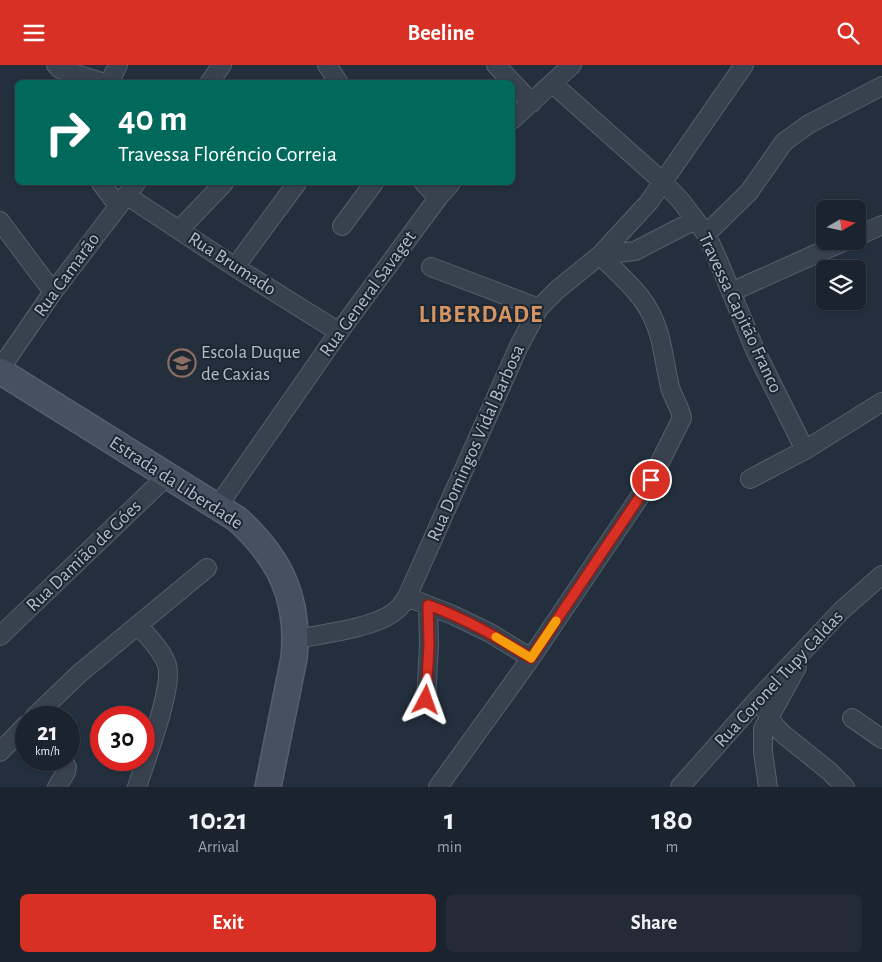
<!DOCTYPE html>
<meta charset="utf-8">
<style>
:root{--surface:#1b232e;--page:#242b36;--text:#f1f3f6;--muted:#a0a4aa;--line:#39404a;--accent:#d93025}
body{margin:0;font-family:"Alegreya Sans",sans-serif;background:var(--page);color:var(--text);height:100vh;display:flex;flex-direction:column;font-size:19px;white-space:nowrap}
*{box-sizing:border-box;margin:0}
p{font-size:16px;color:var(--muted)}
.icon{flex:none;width:28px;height:28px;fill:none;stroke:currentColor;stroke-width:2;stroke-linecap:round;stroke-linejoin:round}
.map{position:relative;height:722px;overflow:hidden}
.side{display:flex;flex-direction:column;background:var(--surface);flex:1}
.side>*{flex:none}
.hud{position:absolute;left:15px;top:15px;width:500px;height:105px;border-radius:8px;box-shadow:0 1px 4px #0004,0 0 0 1px var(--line);background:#00695c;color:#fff;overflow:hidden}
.needle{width:32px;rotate:81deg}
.tools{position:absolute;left:816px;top:135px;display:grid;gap:10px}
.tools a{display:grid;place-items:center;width:50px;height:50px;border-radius:8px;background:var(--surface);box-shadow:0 1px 4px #0004,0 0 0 1px var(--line);font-size:25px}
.speed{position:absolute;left:15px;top:641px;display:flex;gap:10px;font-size:25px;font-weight:700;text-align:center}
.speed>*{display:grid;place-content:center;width:65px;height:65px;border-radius:50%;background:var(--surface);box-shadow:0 1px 4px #0004,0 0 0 1px var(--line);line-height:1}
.speed small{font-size:12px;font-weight:400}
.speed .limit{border:8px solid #d22;background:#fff;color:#111}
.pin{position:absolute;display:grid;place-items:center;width:42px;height:42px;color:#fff;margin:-21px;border:2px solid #fff;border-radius:50%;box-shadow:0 1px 5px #0007}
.me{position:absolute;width:55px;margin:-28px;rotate:4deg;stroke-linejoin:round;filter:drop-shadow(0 0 4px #0008)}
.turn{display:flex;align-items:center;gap:18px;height:105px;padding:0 20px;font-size:22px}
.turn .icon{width:65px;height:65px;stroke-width:2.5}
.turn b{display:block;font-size:35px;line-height:42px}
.eta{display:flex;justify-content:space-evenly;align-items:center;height:85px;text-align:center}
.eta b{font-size:30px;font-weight:700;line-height:35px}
.action{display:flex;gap:10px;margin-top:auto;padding:10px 20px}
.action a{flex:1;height:58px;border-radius:8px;background:var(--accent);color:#fff;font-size:20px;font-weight:700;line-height:58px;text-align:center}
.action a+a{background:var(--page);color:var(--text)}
header{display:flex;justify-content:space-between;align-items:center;height:65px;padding:0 20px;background:var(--accent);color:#fff;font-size:22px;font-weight:700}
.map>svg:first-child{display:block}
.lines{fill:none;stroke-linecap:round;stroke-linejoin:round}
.street-casing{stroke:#565f6c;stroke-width:20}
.secondary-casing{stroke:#565f6c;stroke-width:28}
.street{stroke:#38414e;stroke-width:18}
.secondary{stroke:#465061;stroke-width:25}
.route-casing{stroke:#8d1f18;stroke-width:12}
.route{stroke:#d93025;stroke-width:9}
.slow{stroke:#f59e0b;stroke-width:9}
.labels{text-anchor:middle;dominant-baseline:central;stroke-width:4;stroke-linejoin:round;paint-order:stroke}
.street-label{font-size:19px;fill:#b4bcc9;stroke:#1d2633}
.poi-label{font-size:19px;fill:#b4bcc9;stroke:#1d2633;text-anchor:start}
.district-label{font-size:24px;font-weight:bold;letter-spacing:1px;fill:#d59563;stroke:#1d2633}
</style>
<header><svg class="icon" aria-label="menu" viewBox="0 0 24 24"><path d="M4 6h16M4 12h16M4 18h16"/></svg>Beeline<svg class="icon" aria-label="search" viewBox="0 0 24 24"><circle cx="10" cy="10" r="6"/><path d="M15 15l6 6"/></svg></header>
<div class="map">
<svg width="882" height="722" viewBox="0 0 882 722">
<rect width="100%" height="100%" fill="#242f3e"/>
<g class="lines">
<g class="street-casing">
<path id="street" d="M56 0 60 4 105 18
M327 0 339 18
M496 0 532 38
M109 18 118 0
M209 18 222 0
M553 19 664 118 681 136 706 169 718 195 755 285 805 385
M512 55 572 0
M101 118 118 141
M424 118 438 133
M126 130 235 202 339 267
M0 156 53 227
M342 161 374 118
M179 165 224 118
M706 169 749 127 784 77 809 59 882 21
M858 171 882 160
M600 190 635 186 695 155
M235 202 297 118
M431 202 539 243
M731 227 845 176
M0 304 53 227 136 118
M750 414 805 385 882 337
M218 441 339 267 438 133 451 118
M407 532 453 550 490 568 531 593
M0 571 168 410
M296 574C322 569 374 563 394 547 400 543 403 538 407 532L519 281 539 243 557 225 600 190 649 137 744 0
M426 635 429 580 428 540
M765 645 775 661 783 669 829 706 845 722
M34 652 80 608 207 503
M852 653 882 674
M0 687 26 660
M57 722 66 707 67 702 61 695
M137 722C145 697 174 622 167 600 162 585 148 572 138 560
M438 722 531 593 651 415 682 353C680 342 673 333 670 322 664 298 663 273 652 251 641 227 618 209 600 190
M680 722 758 634 842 545 882 510
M768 722 763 687V664L797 602"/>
</g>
<g class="secondary-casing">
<path id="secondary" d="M0 306 237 454C280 493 300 534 294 593L268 722"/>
</g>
<use href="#street" class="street"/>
<use href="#secondary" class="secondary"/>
</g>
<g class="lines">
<g class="route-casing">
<path id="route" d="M426 635 429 580 428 540C465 553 498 573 531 593L651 415"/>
</g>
<use href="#route" class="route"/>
<path class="slow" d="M496 572 531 593 556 556"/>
</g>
<defs>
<g id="school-ring" transform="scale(1.4375)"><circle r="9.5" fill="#1d2633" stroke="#8d6e63" stroke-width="1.5"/><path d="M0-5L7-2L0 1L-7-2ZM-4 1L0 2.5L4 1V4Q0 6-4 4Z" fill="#8d6e63"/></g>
</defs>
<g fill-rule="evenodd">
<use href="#school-ring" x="182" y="298"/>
</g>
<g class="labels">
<g class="street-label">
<text transform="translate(232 199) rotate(33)">Rua Brumado</text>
<text transform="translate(67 210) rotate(-54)">Rua Camarão</text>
<text transform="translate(368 229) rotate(-54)">Rua General Savaget</text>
<text transform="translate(740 248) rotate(65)">Travessa Capitão Franco</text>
<text transform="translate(476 378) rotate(-66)">Rua Domingos Vidal Barbosa</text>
<text transform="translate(176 418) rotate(33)">Estrada da Liberdade</text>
<text transform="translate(84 491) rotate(-44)">Rua Damião de Góes</text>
<text transform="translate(779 614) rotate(-47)">Rua Coronel Tupy Caldas</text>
</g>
<g class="poi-label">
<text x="201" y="287">Escola Duque<tspan x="201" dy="22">de Caxias</tspan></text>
</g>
<g class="district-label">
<text x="481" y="250">LIBERDADE</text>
</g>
</g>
</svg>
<div class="tools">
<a><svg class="needle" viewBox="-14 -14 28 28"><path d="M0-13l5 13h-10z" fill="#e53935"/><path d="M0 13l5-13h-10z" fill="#a0a4aa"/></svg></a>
<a><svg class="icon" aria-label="layers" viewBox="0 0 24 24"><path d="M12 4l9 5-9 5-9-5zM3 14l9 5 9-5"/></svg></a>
</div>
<div class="speed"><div>21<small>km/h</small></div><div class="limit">30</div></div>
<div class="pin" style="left:651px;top:415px;background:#d93025"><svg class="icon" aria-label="arrive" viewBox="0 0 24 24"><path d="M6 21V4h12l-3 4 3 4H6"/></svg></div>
<svg class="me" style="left:426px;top:635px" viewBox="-20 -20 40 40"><path d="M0-17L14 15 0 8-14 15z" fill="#d93025" stroke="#fff" stroke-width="4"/></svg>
<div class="hud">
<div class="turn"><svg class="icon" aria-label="right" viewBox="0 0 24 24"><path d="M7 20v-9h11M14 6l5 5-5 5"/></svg><div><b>40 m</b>Travessa Floréncio Correia</div></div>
</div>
</div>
<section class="side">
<div class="eta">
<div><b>10:21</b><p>Arrival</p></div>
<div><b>1</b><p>min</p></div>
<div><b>180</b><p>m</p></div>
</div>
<div class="action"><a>Exit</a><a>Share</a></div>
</section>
